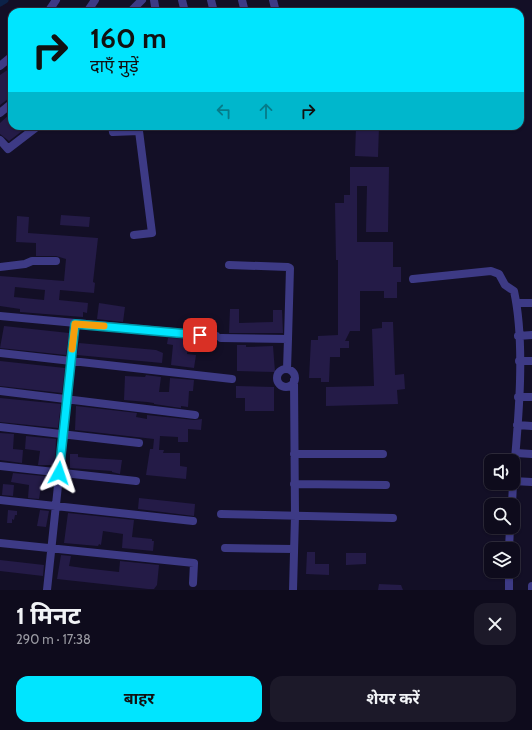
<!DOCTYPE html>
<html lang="hi">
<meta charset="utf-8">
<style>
:root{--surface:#0e0b1c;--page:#1c1929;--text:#f1f3f6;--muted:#9b9ba3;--line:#2e2b3b;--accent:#00e5ff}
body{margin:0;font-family:Cabin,"Noto Sans Devanagari",sans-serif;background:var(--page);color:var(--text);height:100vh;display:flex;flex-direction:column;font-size:15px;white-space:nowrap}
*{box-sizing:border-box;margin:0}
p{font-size:13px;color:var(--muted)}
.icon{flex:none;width:22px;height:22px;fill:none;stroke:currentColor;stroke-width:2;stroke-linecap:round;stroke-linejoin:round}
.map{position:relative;height:590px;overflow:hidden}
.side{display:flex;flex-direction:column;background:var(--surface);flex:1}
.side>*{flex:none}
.hud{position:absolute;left:8px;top:8px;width:516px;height:122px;border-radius:12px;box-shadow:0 1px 3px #0004,0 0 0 1px var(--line);background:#00e5ff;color:#111;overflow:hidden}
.controls{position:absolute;left:484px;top:454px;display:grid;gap:8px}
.controls a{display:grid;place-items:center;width:36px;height:36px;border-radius:8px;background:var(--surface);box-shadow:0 1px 3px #0004,0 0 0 1px var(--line);font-size:20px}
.pin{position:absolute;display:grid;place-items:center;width:34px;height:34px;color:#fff;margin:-17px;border-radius:8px;box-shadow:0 2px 6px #0006}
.me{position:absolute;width:44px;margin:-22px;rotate:5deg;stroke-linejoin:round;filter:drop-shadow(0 0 3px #0008)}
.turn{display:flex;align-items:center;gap:14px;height:84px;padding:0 16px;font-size:18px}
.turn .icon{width:52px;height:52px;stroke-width:2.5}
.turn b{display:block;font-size:28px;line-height:34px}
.lanes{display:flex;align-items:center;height:38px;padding:0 16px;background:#0003;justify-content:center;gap:20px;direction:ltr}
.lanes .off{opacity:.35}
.round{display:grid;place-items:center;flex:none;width:42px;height:42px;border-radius:12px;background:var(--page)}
.overview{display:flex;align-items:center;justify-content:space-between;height:68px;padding:0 16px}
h1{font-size:24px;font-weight:700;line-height:30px}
.primary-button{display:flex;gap:8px;margin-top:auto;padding:8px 16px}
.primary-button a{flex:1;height:46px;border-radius:12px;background:var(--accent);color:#111;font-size:16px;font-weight:700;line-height:46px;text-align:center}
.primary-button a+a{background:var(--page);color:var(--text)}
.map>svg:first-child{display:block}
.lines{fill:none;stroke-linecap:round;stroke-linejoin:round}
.canal{stroke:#0c2248;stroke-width:7}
.building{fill:#241b47;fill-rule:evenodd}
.minor{stroke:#3d3a85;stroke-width:8}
.route-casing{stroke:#0095a6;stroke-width:10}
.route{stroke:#00e5ff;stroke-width:7}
.slow{stroke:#f59e0b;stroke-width:7}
</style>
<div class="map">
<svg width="532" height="590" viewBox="0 0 532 590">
<rect width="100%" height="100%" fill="#130f26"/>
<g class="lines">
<path class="canal" d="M0 3 5 0"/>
</g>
<path class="building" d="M12 67V96L0 105V75Z
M12 112V126H24L26 128 9 141 0 134V123Z
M356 126H379L378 157 355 156Z
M350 167H389L388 232H366L367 186H357V242H393V267H401V282H397V298H384V291H360V331H350L345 341H349V348H340V357H330L329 382H321V378H309L311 340H318V336L338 335V260H336L335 203H344V195H350Z
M61 215 90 217 89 227 60 225Z
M17 216 29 217 28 233 98 238 93 282 95 283 94 293 60 290 59 300 88 303 87 313 83 312V317L20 312V309L0 306V276L64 281 66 259 56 256H36V243L16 242ZM15 287 45 290 44 300 14 297Z
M99 303 125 307 123 322 97 319Z
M230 309H239V323L273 322V310H282L283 333H229Z
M382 322H393L395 375 404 374 405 389 397 390 398 404 326 406V387L374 386 372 329 382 328Z
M4 326 69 333 66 355 0 348Z
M168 338 189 339 187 354 196 355 194 368 171 365 173 345 167 344Z
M79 343 156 350 163 353 162 363 77 355Z
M237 345H246V347L273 346 275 372 237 371Z
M0 361 65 368 62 393 0 386Z
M146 375 161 377 159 392H169L170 378 194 380 193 391H189L188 407 181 406V408L154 404V403L147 402 124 400 125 376 145 377Z
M236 386 274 387V411H245V398H236Z
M0 398 61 404 58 428 0 422Z
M76 406 137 413 136 417 147 419V415L194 420 202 419 201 430 188 429V442H178V437L160 436 159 450H164L163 453H180V466L187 467 186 479 146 475 150 449H153L154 439 75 430Z
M0 433 14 434 13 449 23 450 22 463 0 460Z
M26 436 56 439 55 465H38L40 451 25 449Z
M70 454H78V457L90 458 122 460 120 474 112 472V471L70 468Z
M13 473 53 477 52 488 41 486 39 499 28 498 29 485 11 482Z
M3 484 14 485 13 496 2 495Z
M139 498 195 504 194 516 138 509Z
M8 510 17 511V515H15L14 520 12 519V523H7Z
M40 510 49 511 46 527 37 526Z
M68 513 134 520 132 537 152 539V541H154L153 551 122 548 123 534 103 531 101 545 99 544 98 546 64 543Z
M307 552H315V564H329V575L306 574Z
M346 553H366V564L346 565Z
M61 555 71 556 69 566 83 568 119 572 120 561 159 565 157 585 154 589H148L57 579Z
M0 560 44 565 43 576 0 571Z
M379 584 401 585 403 590H378Z"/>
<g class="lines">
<path class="minor" d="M154 0 156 12
M182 0 185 12
M211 0 214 12
M242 0 245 12
M273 0 276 12
M48 12 56 0
M87 12 95 0
M130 12 142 0
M0 66 12 56
M0 113 12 103
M112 126 113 132 139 131 152 233 134 235
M0 140 8 149 38 126
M229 265 288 267 290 268 288 339
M0 267 25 264 32 261H56
M413 279 491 271 499 274 505 285 514 291C526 346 518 425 513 482
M517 303H532
M0 316 216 336
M518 336 532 335
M221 338 288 339 287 369
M0 353 232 379
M519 361H532
M277 378a9 9 0 1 1 18 0a9 9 0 1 1-18 0Z
M0 391 195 415
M518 397H532
M517 425 532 426
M0 427 139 443
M516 453 532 454
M294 454H383
M0 466 136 481
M513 481 532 482
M294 484 386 485
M0 500 193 521
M512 505 513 483
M221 514 393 518
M0 543 194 563 193 583
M225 548 294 549
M509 549 510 527
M47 590 75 324
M293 590 295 516 294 380
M509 590V571
M532 590V586"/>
</g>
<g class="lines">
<g class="route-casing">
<path id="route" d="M59 473 75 324 200 335"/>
</g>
<use href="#route" class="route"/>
<path class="slow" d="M72 349 75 324 104 326"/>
</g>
</svg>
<div class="controls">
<a><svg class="icon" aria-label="sound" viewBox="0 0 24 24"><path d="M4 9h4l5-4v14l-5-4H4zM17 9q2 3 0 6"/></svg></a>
<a><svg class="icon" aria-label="search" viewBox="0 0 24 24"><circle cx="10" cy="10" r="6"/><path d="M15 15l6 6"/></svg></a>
<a><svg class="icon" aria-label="layers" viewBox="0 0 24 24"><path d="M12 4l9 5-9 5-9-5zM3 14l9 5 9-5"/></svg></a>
</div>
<div class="pin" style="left:200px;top:335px;background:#d93025"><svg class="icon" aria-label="arrive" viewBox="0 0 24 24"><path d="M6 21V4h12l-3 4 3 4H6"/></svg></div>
<svg class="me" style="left:59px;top:473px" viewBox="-20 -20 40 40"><path d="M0-17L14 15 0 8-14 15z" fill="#00e5ff" stroke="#fff" stroke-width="4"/></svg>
<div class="hud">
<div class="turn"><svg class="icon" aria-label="right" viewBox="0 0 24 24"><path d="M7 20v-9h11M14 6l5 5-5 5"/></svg><div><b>160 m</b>दाएँ मुड़ें</div></div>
<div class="lanes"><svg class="icon off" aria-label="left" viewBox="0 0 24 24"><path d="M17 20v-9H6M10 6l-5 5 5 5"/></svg><svg class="icon off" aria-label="ahead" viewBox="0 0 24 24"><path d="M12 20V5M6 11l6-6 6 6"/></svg><svg class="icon" aria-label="right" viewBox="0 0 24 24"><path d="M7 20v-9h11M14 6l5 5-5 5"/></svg></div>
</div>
</div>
<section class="side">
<div class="overview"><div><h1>1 मिनट</h1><p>290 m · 17:38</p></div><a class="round"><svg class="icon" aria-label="close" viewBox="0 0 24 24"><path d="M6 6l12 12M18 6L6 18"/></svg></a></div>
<div class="primary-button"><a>बाहर</a><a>शेयर करें</a></div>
</section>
